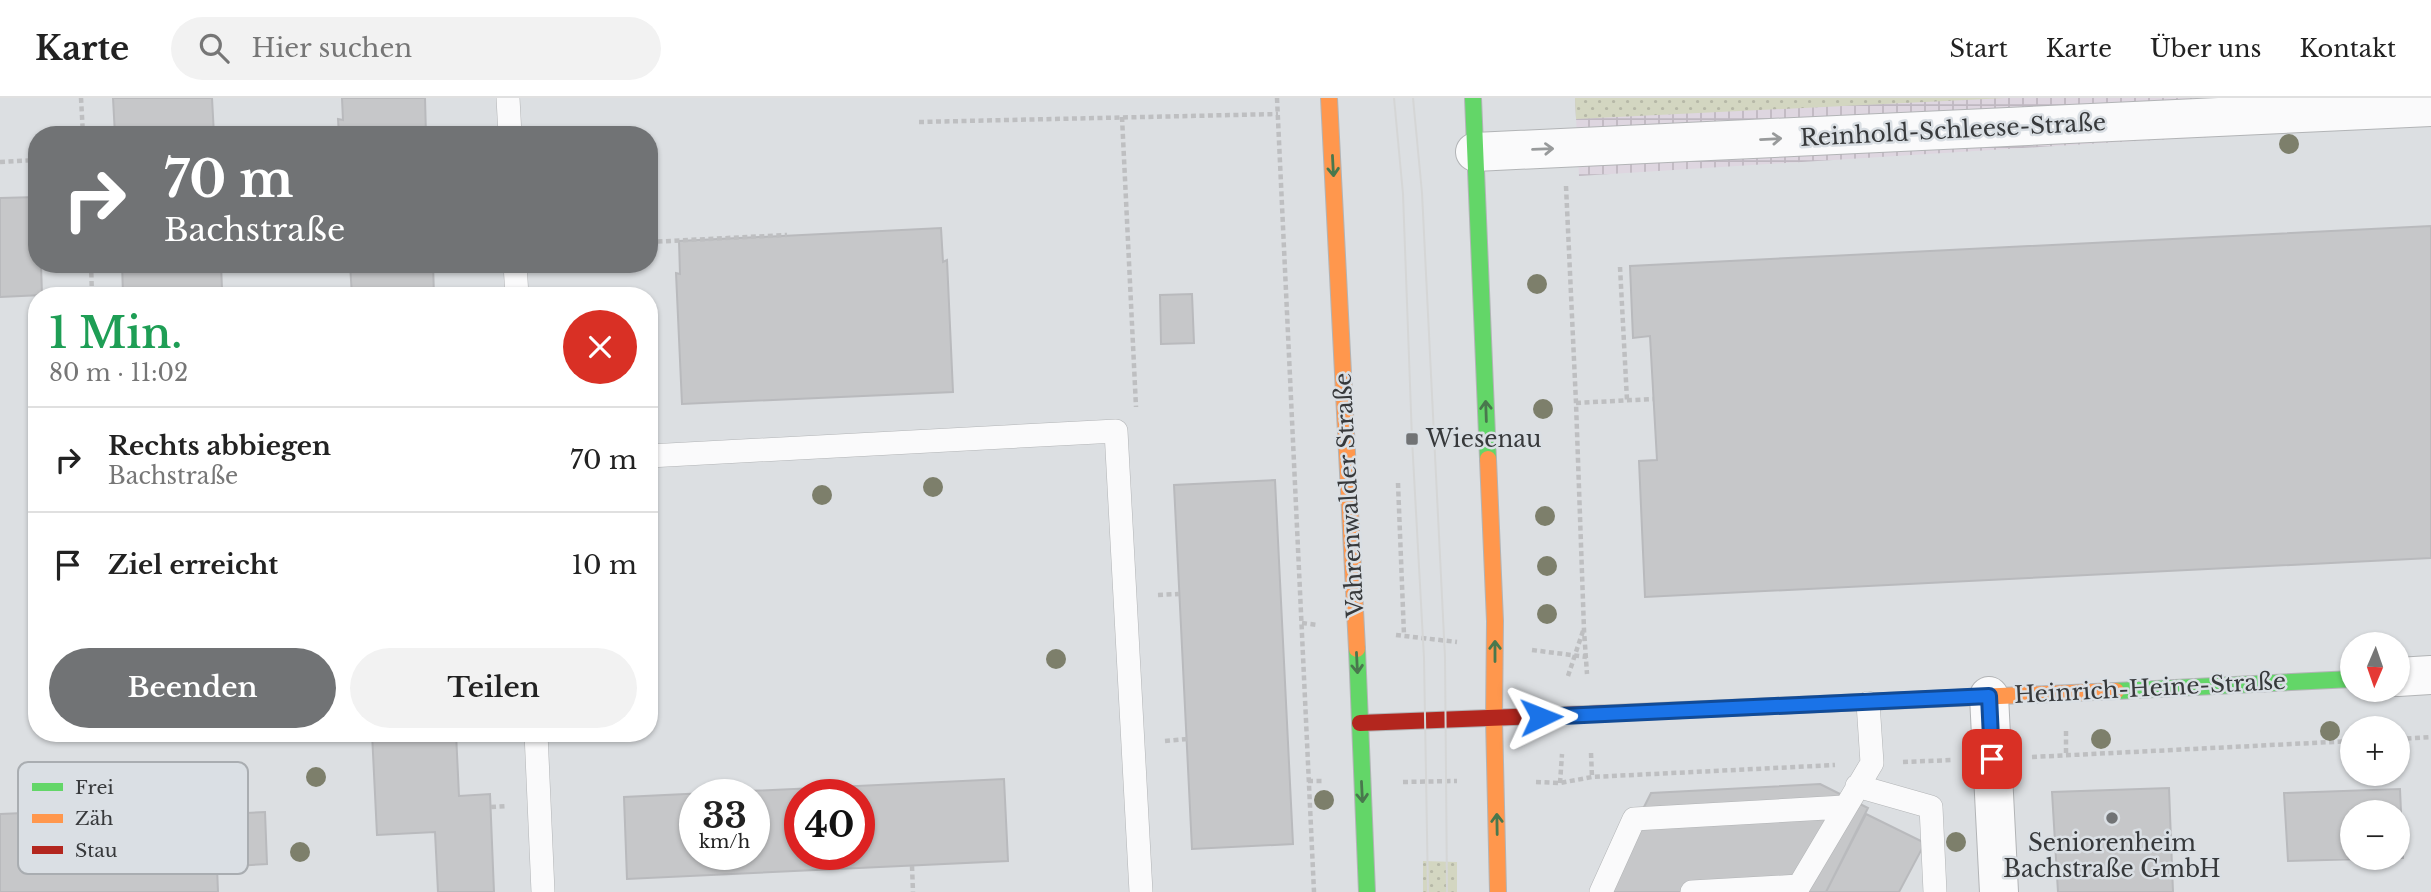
<!DOCTYPE html>
<html lang="de">
<meta charset="utf-8">
<style>
:root{--surface:#fff;--page:#f2f2f2;--text:#222;--muted:#767676;--line:#e0e0e0;--accent:#717375}
body{margin:0;font-family:"Libre Baskerville",serif;background:var(--page);color:var(--text);height:100vh;display:flex;flex-direction:column;font-size:26px;white-space:nowrap}
*{box-sizing:border-box;margin:0}
p{font-size:23px;color:var(--muted)}
.icon{flex:none;width:38px;height:38px;fill:none;stroke:currentColor;stroke-width:2;stroke-linecap:round;stroke-linejoin:round}
.map{position:relative;flex:1;overflow:hidden}
.details{position:absolute;left:28px;top:189px;width:630px;height:455px;display:flex;flex-direction:column;background:var(--surface);border-radius:28px;box-shadow:0 2px 5px #0004}
.details>*{flex:none}
.hud{position:absolute;left:28px;top:28px;width:630px;height:147px;border-radius:28px;box-shadow:0 2px 5px #0004;background:#717375;color:#fff;overflow:hidden}
.needle{width:46px;rotate:182deg}
.fabs{position:absolute;left:2340px;top:534px;display:grid;gap:14px}
.fabs a{display:grid;place-items:center;width:70px;height:70px;border-radius:50%;background:var(--surface);box-shadow:0 2px 5px #0004;font-size:35px}
.speed{position:absolute;left:679px;top:681px;display:flex;gap:14px;font-size:35px;font-weight:700;text-align:center}
.speed>*{display:grid;place-content:center;width:91px;height:91px;border-radius:50%;background:var(--surface);box-shadow:0 2px 5px #0004;line-height:1}
.speed small{font-size:18px;font-weight:400}
.speed .limit{border:10px solid #d22;background:#fff;color:#111}
.pin{position:absolute;display:grid;place-items:center;width:60px;height:60px;color:#fff;margin:-30px;border-radius:14px;box-shadow:0 4px 10px #0006}
.me{position:absolute;width:77px;margin:-38px;rotate:88deg;stroke-linejoin:round;filter:drop-shadow(0 0 5px #0008)}
.turn{display:flex;align-items:center;gap:24px;height:147px;padding:0 21px;font-size:32px}
.turn .icon{width:91px;height:91px;stroke-width:2.5}
.turn b{display:block;font-size:49px;line-height:60px}
.round{display:grid;place-items:center;flex:none;width:74px;height:74px;border-radius:37px;background:var(--page)}
.headline{display:flex;align-items:center;justify-content:space-between;height:119px;padding:0 21px}
h1{font-size:42px;font-weight:600;line-height:52px;color:#1e9e55}
.cta{display:flex;gap:14px;margin-top:auto;padding:14px 21px}
.cta a{flex:1;height:80px;border-radius:42px;background:var(--accent);color:#fff;font-size:28px;font-weight:600;line-height:80px;text-align:center}
.cta a+a{background:var(--page);color:var(--text)}
ul{padding:0;list-style:none}
li{display:flex;align-items:center;gap:21px;height:105px;padding:0 21px;border-top:2px solid var(--line)}
li div{flex:1}
li b{display:block;font-size:26px}
li em{font-style:normal}
header{display:flex;align-items:center;gap:42px;box-sizing:border-box;height:98px;padding:0 35px;background:var(--surface);border-bottom:2px solid var(--line)}
header strong{font-size:33px}
nav{display:flex;gap:38px;margin-inline-start:auto;font-size:24px}
.search{width:490px;height:63px;background:var(--page);display:flex;align-items:center;gap:18px;box-sizing:border-box;padding:0 24px;border-radius:38px;color:var(--muted);font-size:26px}
.map>svg:first-child{display:block}
.industrial{fill:url(#industrial-grid)}
.grass{fill:url(#grass-dots)}
.building{fill:#c6c7c9;stroke:#b9babd;stroke-width:2;fill-rule:evenodd}
.lines{fill:none;stroke-linecap:round;stroke-linejoin:round}
.lane-casing{stroke:#b2b4b6;stroke-width:24}
.street-casing{stroke:#b2b4b6;stroke-width:40}
.fast-casing{stroke:#b2b4b6;stroke-width:18}
.slow-casing{stroke:#b2b4b6;stroke-width:18}
.jam-casing{stroke:#b2b4b6;stroke-width:18}
.path{stroke:#bebfc1;stroke-width:4.5;stroke-dasharray:5 3.5;stroke-linecap:butt}
.lane{stroke:#fafafb;stroke-width:23}
.street{stroke:#fafafb;stroke-width:38}
.fast{stroke:#63d668;stroke-width:16}
.slow{stroke:#ff974d;stroke-width:16}
.jam{stroke:#b3261e;stroke-width:16}
.tram{stroke:#d5d6d6;stroke-width:2}
.tree{fill:#7d7f6b}
.oneway{stroke:#989a9b}
.oneway2{stroke:#49784d}
.route-casing{stroke:#114b97;stroke-width:18}
.route{stroke:#1a73e8;stroke-width:12}
.poi-dot{fill:#717375;stroke:#dadfe4;stroke-width:2.5}
.labels{text-anchor:middle;dominant-baseline:central;stroke-width:5;stroke-linejoin:round;paint-order:stroke}
.street-label{font-size:23px;fill:#37393b;stroke:#dadfe4}
.poi-label{font-size:23px;fill:#37393b;stroke:#dadfe4;text-anchor:start}
.key{fill:#dadfe4;stroke:#a9adb1;stroke-width:2}
.key-label{font-size:19px;fill:#37393b}
</style>
<header>
<strong>Karte</strong>
<div class="search"><svg class="icon" aria-label="search" viewBox="0 0 24 24"><circle cx="10" cy="10" r="6"/><path d="M15 15l6 6"/></svg>Hier suchen</div>
<nav><a>Start</a><a>Karte</a><a>Über uns</a><a>Kontakt</a></nav>
</header>
<div class="map">
<svg width="2431" height="794" viewBox="0 0 2431 794">
<defs>
<pattern id="industrial-grid" width="8" height="8" patternUnits="userSpaceOnUse" patternTransform="scale(1.75)"><rect width="8" height="8" fill="#ded6e0"/><path d="M0 4h8M4 0v8" fill="none" stroke="#bfb8c1"/></pattern>
<pattern id="grass-dots" width="8" height="8" patternUnits="userSpaceOnUse" patternTransform="scale(1.75)"><rect width="8" height="8" fill="#d3d6c1"/><path d="M2 2h.1M6 6h.1" fill="none" stroke="#b6b8a7" stroke-width="1.8" stroke-linecap="round"/></pattern>
</defs>
<rect width="100%" height="100%" fill="#dcdfe2"/>
<path class="industrial" d="M1575 0H2431V27L2118 44 1579 78Z"/>
<path class="grass" d="M1575 0H2006L1576 21Z
M1423 763 1457 764V794H1423Z"/>
<path class="building" d="M113 0H212L214 37H115Z
M342 0H425L426 37H339L338 21 343 22Z
M37 99V166H41L42 197 0 199V100Z
M2431 128V460L1645 499 1639 363 1657 362 1650 238 1633 240 1630 168Z
M941 130 943 164 947 162 953 294 682 306 676 175 680 176 679 143Z
M122 166H221L222 191 123 196Z
M350 166H433L434 198H352Z
M1192 196 1194 245 1161 246 1160 197Z
M1275 382 1293 746 1192 751 1174 387Z
M372 635H456L459 698 490 696 494 794H438L435 734 377 737Z
M1004 681 1008 763 627 781 624 699ZM695 696H754V756H695ZM800 696H859V756H800Z
M1820 686 1868 710 1826 794H1605V787L1651 695Z
M2169 690 2173 794H2058L2052 694Z
M2400 691 2403 760 2288 763 2284 695ZM2352 714H2398V760H2352Z
M47 714 48 725 265 714 267 766 217 769 218 794H0V716Z
M1866 716 1925 745 1899 794H1826Z"/>
<g class="lines">
<g class="lane-casing">
<path id="lane" d="M508 0 510 37
M515 166 517 198
M649 358 1116 333 1141 794
M536 635 543 794
M1857 688 1931 709 1935 794
M1601 794 1634 721 1844 709
M1692 794 1799 788 1872 665 1868 605"/>
</g>
<g class="street-casing">
<path id="street" d="M1475 54 2431 9
M2398 579 2431 577
M1989 598 1999 794"/>
</g>
<g class="fast-casing">
<path id="fast" d="M1473 0 1488 361
M1357 551 1367 794
M2116 593 2352 581"/>
</g>
<g class="slow-casing">
<path id="slow" d="M1329 0 1357 551
M1488 361 1495 523 1494 621 1498 794
M1614 615 2116 593"/>
</g>
<g class="jam-casing">
<path id="jam" d="M1360 625 1614 615"/>
</g>
<path class="path" d="M81 0 83 37
M1277 0 1314 794
M1122 19 1136 309
M919 24 1278 16
M0 64 37 62
M1566 88 1576 305 1584 532 1587 576
M649 144 787 137
M91 166 92 198
M1620 169 1627 302
M1576 305 1653 301
M1398 385 1404 537
M1158 497 1179 496
M1302 525 1318 527
M1396 537 1457 544
M1532 552 1587 559
M1568 578 1583 533
M2066 633V657
M2398 641 2431 639
M1165 643 1187 641
M1591 655 1592 679
M2032 659 2352 643
M1903 664 1953 662
M1308 683H1324
M1403 684 1457 683
M1536 684 1560 685 1592 679 1835 667
M1560 685 1562 656
M491 709 507 708
M912 768 913 794"/>
<use href="#lane" class="lane"/>
<use href="#street" class="street"/>
<use href="#fast" class="fast"/>
<use href="#slow" class="slow"/>
<use href="#jam" class="jam"/>
<path class="tram" d="M1394 0 1403 96 1412 341 1424 560 1428 794
M1413 0 1422 95 1445 559 1447 794"/>
</g>
<g class="tree">
<circle cx="2289" cy="46" r="10"/>
<circle cx="1537" cy="186" r="10"/>
<circle cx="1543" cy="311" r="10"/>
<circle cx="933" cy="389" r="10"/>
<circle cx="822" cy="397" r="10"/>
<circle cx="1545" cy="418" r="10"/>
<circle cx="1547" cy="468" r="10"/>
<circle cx="1547" cy="516" r="10"/>
<circle cx="1056" cy="561" r="10"/>
<circle cx="2330" cy="633" r="10"/>
<circle cx="2101" cy="641" r="10"/>
<circle cx="316" cy="679" r="10"/>
<circle cx="1324" cy="702" r="10"/>
<circle cx="1956" cy="744" r="10"/>
<circle cx="300" cy="754" r="10"/>
</g>
<defs><path id="oneway-shaft" d="M-6 0H5M1.5-3L5.5 0L1.5 3" fill="none" stroke-width="1.6" stroke-linecap="round" stroke-linejoin="round" transform="scale(1.75)"/></defs>
<g class="oneway">
<use href="#oneway-shaft" transform="translate(1771 41) rotate(-3)"/>
<use href="#oneway-shaft" transform="translate(1543 51) rotate(-2)"/>
</g>
<g class="oneway2">
<use href="#oneway-shaft" transform="translate(1333 68) rotate(87)"/>
<use href="#oneway-shaft" transform="translate(1486 313) rotate(-92)"/>
<use href="#oneway-shaft" transform="translate(1495 553) rotate(-90)"/>
<use href="#oneway-shaft" transform="translate(1357 565) rotate(87)"/>
<use href="#oneway-shaft" transform="translate(1362 694) rotate(87)"/>
<use href="#oneway-shaft" transform="translate(1497 726) rotate(-91)"/>
</g>
<g class="lines">
<g class="route-casing">
<path id="route" d="M1541 619 1989 598 1992 661"/>
</g>
<use href="#route" class="route"/>
</g>
<g class="poi-dot">
<rect x="1405" y="334" width="14" height="14" rx="3.5"/>
<circle cx="2112" cy="720" r="7"/>
</g>
<g class="labels">
<g class="street-label">
<text transform="translate(1953 32) rotate(-3)">Reinhold-Schleese-Straße</text>
<text transform="translate(1349 397) rotate(-93)">Vahrenwalder Straße</text>
<text transform="translate(2150 590) rotate(-3)">Heinrich-Heine-Straße</text>
</g>
<g class="poi-label">
<text x="1426" y="341">Wiesenau</text>
<text x="2112" y="745" text-anchor="middle">Seniorenheim<tspan x="2112" dy="26">Bachstraße GmbH</tspan></text>
</g>
</g>
<rect x="18" y="664" width="230" height="112" rx="10" class="key"/>
<rect x="32" y="685" width="31" height="8" fill="#63d668"/>
<rect x="32" y="716" width="31" height="9" fill="#ff974d"/>
<rect x="32" y="748" width="31" height="8" fill="#b3261e"/>
<g class="key-label">
<text x="75" y="696">Frei</text>
<text x="75" y="727">Zäh</text>
<text x="75" y="759">Stau</text>
</g>
</svg>
<div class="fabs">
<a><svg class="needle" viewBox="-14 -14 28 28"><path d="M0-13l5 13h-10z" fill="#e53935"/><path d="M0 13l5-13h-10z" fill="#767676"/></svg></a>
<a>+</a>
<a>−</a>
</div>
<div class="speed"><div>33<small>km/h</small></div><div class="limit">40</div></div>
<div class="pin" style="left:1992px;top:661px;background:#d93025"><svg class="icon" aria-label="arrive" viewBox="0 0 24 24"><path d="M6 21V4h12l-3 4 3 4H6"/></svg></div>
<svg class="me" style="left:1541px;top:619px" viewBox="-20 -20 40 40"><path d="M0-17L14 15 0 8-14 15z" fill="#1a73e8" stroke="#fff" stroke-width="4"/></svg>
<div class="hud">
<div class="turn"><svg class="icon" aria-label="right" viewBox="0 0 24 24"><path d="M7 20v-9h11M14 6l5 5-5 5"/></svg><div><b>70 m</b>Bachstraße</div></div>
</div>
<section class="details">
<div class="headline"><div><h1>1 Min.</h1><p>80 m · 11:02</p></div><a class="round" style="background:#d93025;color:#fff"><svg class="icon" aria-label="close" viewBox="0 0 24 24"><path d="M6 6l12 12M18 6L6 18"/></svg></a></div>
<ul>
<li><svg class="icon" aria-label="right" viewBox="0 0 24 24"><path d="M7 20v-9h11M14 6l5 5-5 5"/></svg><div><b>Rechts abbiegen</b><p>Bachstraße</p></div><em>70 m</em></li>
<li><svg class="icon" aria-label="arrive" viewBox="0 0 24 24"><path d="M6 21V4h12l-3 4 3 4H6"/></svg><div><b>Ziel erreicht</b></div><em>10 m</em></li>
</ul>
<div class="cta"><a>Beenden</a><a>Teilen</a></div>
</section>
</div>
